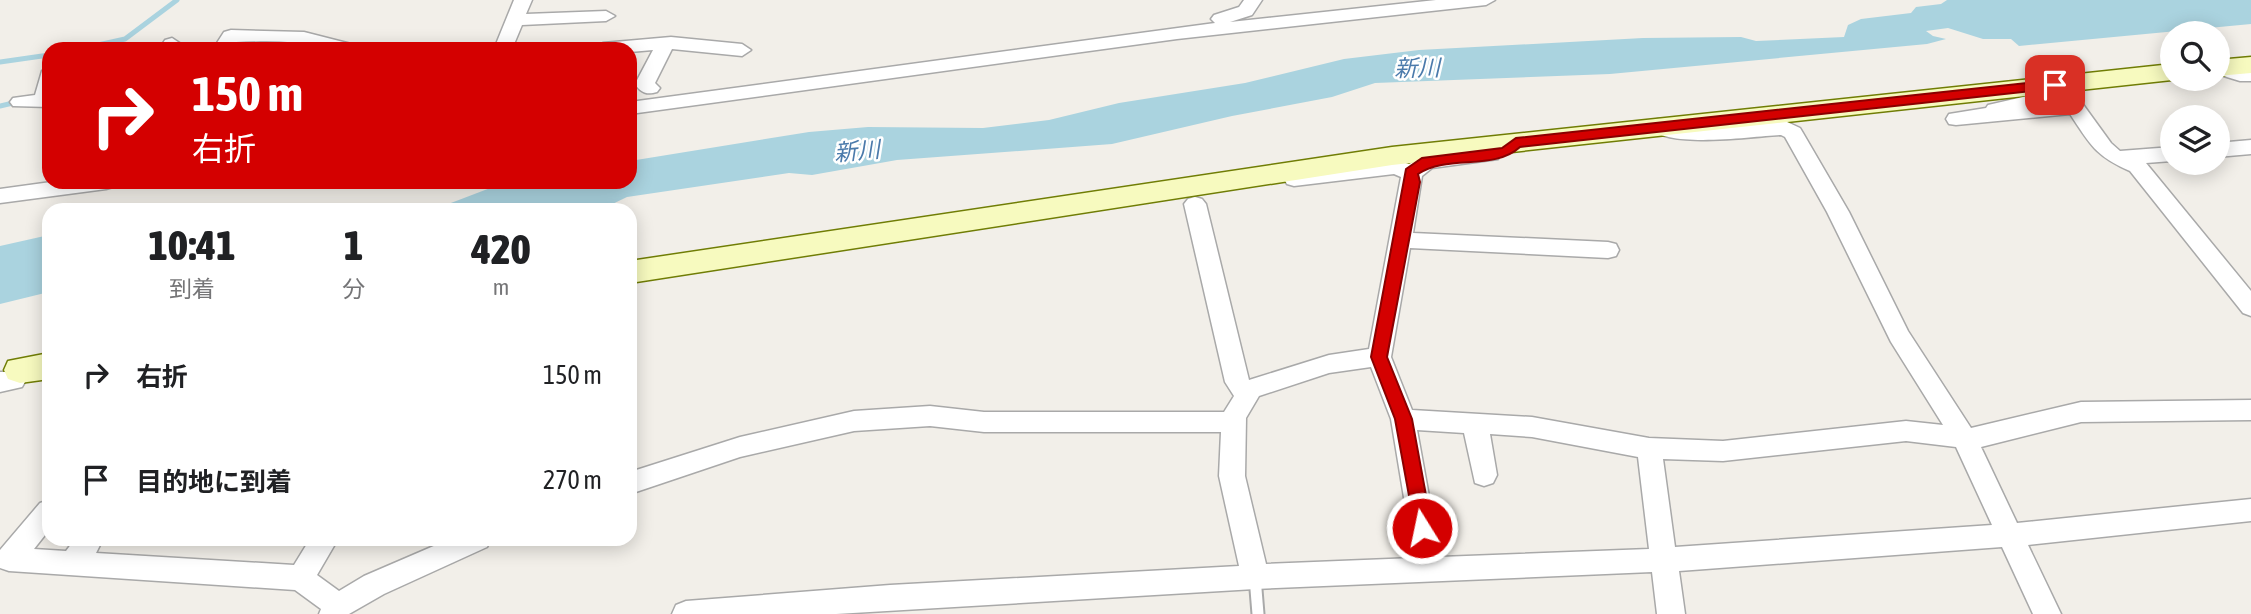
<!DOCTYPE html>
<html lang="ja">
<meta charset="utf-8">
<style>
:root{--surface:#fff;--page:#f2f2f2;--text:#202124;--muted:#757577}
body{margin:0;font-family:"Asap Condensed","Noto Sans JP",sans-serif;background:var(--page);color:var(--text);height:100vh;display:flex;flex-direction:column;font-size:26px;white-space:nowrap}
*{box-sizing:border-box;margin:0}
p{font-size:23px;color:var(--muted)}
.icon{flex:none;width:38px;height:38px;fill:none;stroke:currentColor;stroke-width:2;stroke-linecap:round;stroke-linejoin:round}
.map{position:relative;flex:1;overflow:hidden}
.sheet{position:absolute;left:42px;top:203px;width:595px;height:343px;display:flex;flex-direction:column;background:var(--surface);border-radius:21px;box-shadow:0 4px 18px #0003}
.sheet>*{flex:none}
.guide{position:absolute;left:42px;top:42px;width:595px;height:147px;border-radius:21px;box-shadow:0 4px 18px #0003;background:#d40000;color:#fff;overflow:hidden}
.controls{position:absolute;left:2160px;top:21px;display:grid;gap:14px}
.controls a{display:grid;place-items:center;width:70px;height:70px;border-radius:50%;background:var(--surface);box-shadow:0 4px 18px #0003;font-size:35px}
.pin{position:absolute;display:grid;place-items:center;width:60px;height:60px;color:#fff;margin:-30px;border-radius:14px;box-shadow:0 4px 10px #0006}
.me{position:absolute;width:77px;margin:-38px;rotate:350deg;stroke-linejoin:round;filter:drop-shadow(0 0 5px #0008)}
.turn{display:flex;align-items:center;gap:24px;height:147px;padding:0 35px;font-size:32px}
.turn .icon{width:91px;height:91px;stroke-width:2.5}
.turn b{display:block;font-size:49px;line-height:60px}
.eta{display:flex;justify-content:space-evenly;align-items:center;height:119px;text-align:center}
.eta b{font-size:42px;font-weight:800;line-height:49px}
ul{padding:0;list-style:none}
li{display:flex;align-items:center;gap:21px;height:105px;padding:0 35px}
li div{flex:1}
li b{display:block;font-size:26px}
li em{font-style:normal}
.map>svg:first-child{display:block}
.water{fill:#aad3df}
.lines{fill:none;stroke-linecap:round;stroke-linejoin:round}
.stream{stroke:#aad3df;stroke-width:5}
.lane-casing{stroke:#a9a9a9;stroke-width:15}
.street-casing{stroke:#a9a9a9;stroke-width:3}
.secondary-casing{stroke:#707d05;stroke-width:3}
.lane{stroke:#fff;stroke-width:11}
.street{fill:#fff;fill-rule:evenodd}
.secondary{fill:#f7fabf;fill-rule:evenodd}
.route{fill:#d40000;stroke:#8a0000;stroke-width:2}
.labels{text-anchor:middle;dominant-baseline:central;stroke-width:5;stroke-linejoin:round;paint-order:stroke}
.water-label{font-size:23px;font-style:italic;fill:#4a7aab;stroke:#fff}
</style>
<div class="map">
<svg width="2251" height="614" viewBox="0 0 2251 614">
<rect width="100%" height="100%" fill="#f2efe9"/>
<path class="water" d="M1947 0H2251V24L2019 46 2011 39H1983L1948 28 1926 31 1933 36 1946 39 1927 44 1610 74 1375 83 1332 97 1232 116 1112 144 897 160 812 175 789 173 627 197 600 210H398L443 206 506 182H630V161L809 132 868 127 983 128 1049 120 1119 103 1245 83 1344 59 1419 50 1643 38 1741 37 1756 41 1844 37 1848 25 1861 19 1911 13 1916 7 1941 4Z
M49 235V292L0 304V246Z"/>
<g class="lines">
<path class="stream" d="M80 49 125 39 177 0
M0 62 49 55
M0 106 17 102"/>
<g class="lane-casing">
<path id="lane" d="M1255 577 1258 614"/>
</g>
<g class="street-casing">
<path id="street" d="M514 0H532L526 14 606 11 615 16 606 21 522 25 512 49H494Z
M1244 0H1262L1252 15 1230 22 1436 0H1495L1486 5 1177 39 630 114V102L1215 23 1211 19 1214 15 1239 7Z
M231 30 304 32 355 45 357 49H314L316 46C290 40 263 41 236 42L231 49H213L224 32Z
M671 37 742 44 751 50 742 56 672 49 655 83 660 88 657 92C647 95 641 93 635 84L653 50 630 52V49H594L603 43Z
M172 38 181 44 178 49H159L165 40Z
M2217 63 2251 69V81H2240L2217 74Z
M49 69V107L13 106 10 102 13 98 35 95 42 71Z
M2055 79 2062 81C2066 87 2066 94 2062 100L2055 102 2082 103 2111 143 2120 151 2172 147V161L2146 163 2251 291V316L2243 313 2130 171C2095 156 2090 144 2070 114L1956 125 1949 124 1946 119 1949 114 1986 108 1988 105 2045 92 2048 81Z
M1658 119 1681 127 1785 121 1800 128 1803 133 1849 212 1908 331 1971 428 2081 402 2251 400V420L2081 422 1981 447 2017 523 2251 499V521L2028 545 2061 614H2033L2002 547 1679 571 1685 614H1657L1652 572 1255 589 836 614H672L676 605 686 601 890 585 1239 566 1219 476 1221 432H984L930 426 854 431 740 457 630 494V472L740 437 854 411 930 406 984 412H1224L1234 396 1225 382 1184 204 1188 199 1195 197 1202 199 1206 204 1249 380 1329 355 1369 349 1401 177 1394 174 1294 186 1287 184 1284 179 1287 174 1294 172 1396 160 1409 164 1427 155 1491 147 1498 149 1501 154 1498 159 1432 168 1422 176 1413 233 1608 242 1616 244 1619 250 1616 256 1608 258 1410 248 1391 357 1412 410 1532 417 1649 438 1723 441 1906 421 1943 425 1891 342 1827 212 1785 137 1781 135C1754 136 1664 150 1648 126L1651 121ZM1371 367 1391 419 1414 558 1266 564 1245 476 1246 418 1259 396 1329 373ZM1417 430 1464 433 1475 483 1484 486 1493 483 1497 475 1490 434 1532 437 1638 457 1649 549 1440 557ZM1906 441 1956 447 1992 525 1675 547 1663 459 1723 461Z
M2251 140V154L2217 157V143Z
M51 182H116L113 187 106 189 0 203V189Z
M20 361 28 363 32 370 22 387 0 392V372H7L12 363Z
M49 500V530L34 549 66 551 75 539H103L96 553 294 565 310 539H338L317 575 339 591 364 576 450 539H491L487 547 384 594 349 614H319L321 609 295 590 9 571 0 568V550L40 503Z"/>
</g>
<g class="secondary-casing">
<path id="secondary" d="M2251 57V73L2217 76V60Z
M2172 64V79H2178L2172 80 1392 165 630 283V261L1392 147Z
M49 353V379L20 383 8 379 4 370 8 361Z"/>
</g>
<use href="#lane" class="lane"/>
<use href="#street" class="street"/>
<use href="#secondary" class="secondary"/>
</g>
<path class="route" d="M2055 80 2059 82V88L1520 147C1494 171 1448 154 1418 174L1420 182 1387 357 1412 419 1432 528 1429 534 1422 536 1416 534 1395 419 1371 357 1406 169 1422 158 1502 148 1516 138Z"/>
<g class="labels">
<g class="water-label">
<text transform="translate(1417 68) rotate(-1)">新川</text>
<text transform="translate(857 151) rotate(-5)">新川</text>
</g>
</g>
</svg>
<div class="controls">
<a><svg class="icon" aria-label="search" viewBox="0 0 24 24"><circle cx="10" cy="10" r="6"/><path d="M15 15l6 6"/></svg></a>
<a><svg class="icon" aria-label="layers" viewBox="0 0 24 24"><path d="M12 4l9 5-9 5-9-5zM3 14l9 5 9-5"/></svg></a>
</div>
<div class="pin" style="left:2055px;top:85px;background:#d93025"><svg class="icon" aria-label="arrive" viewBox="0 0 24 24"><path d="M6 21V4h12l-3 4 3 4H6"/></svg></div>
<svg class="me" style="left:1422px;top:528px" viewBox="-20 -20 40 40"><circle r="17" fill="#d40000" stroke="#fff" stroke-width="3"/><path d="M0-11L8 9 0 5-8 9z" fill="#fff"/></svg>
<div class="guide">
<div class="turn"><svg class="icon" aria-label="right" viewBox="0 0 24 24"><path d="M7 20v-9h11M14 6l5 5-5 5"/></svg><div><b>150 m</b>右折</div></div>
</div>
<section class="sheet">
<div class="eta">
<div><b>10:41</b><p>到着</p></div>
<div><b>1</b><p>分</p></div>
<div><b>420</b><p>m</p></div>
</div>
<ul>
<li><svg class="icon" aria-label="right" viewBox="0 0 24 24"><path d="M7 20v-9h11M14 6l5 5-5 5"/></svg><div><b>右折</b></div><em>150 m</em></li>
<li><svg class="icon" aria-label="arrive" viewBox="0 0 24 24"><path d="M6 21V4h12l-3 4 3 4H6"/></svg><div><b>目的地に到着</b></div><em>270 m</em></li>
</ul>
</section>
</div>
